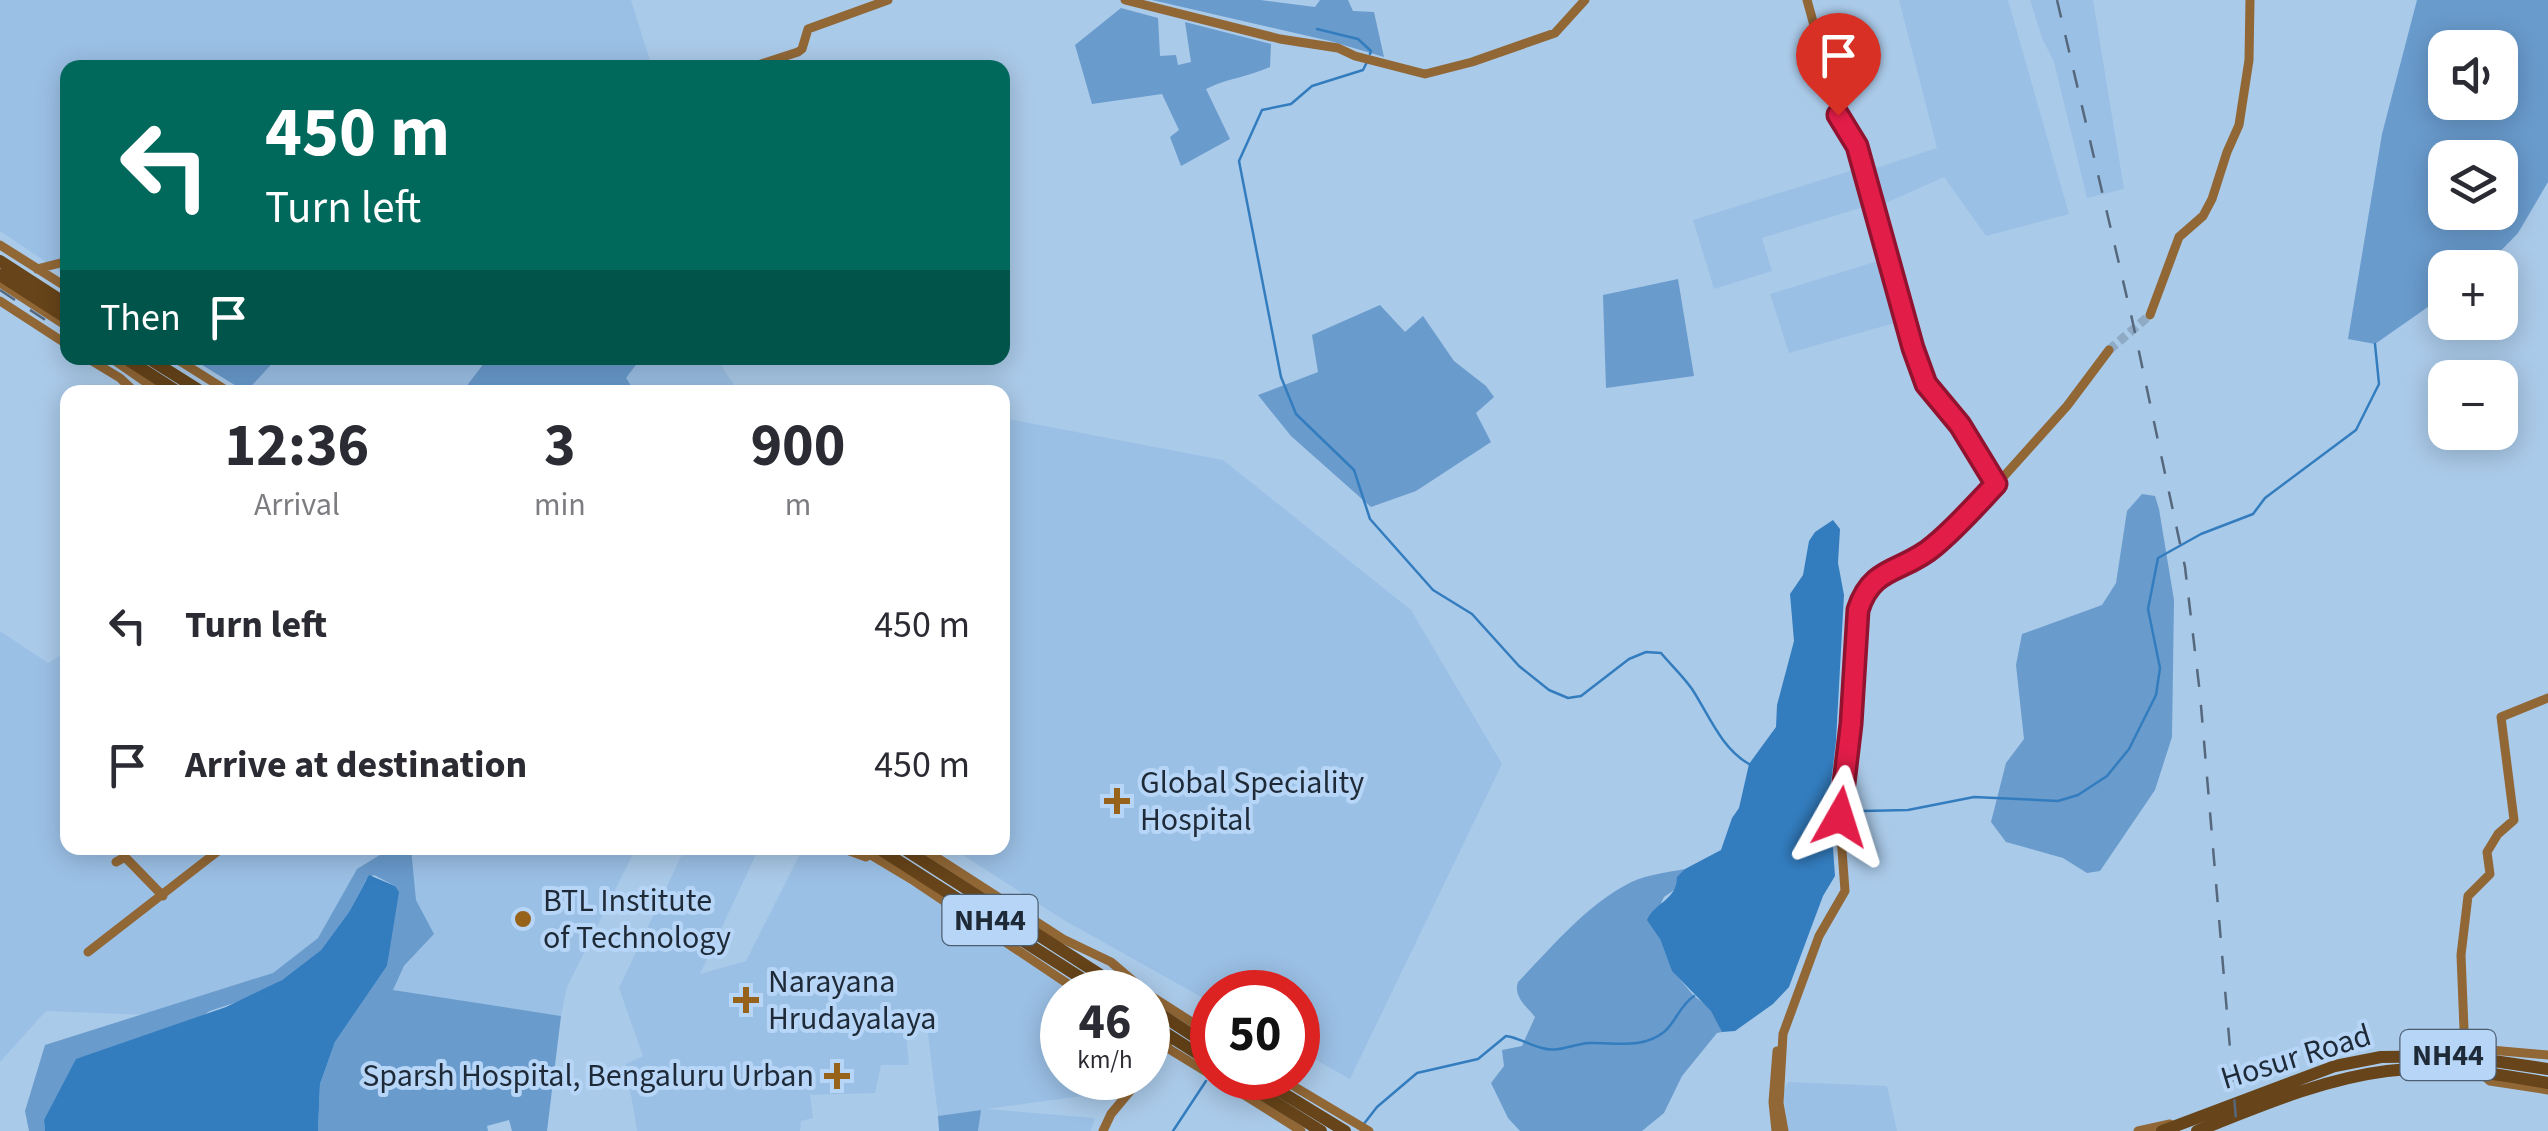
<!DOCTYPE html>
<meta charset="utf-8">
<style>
:root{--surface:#fff;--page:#f2f2f3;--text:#2b2b33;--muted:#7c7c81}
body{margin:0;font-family:"Source Sans 3",sans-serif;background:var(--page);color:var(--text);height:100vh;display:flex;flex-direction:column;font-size:38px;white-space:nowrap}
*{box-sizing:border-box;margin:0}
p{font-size:32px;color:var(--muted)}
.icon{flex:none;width:55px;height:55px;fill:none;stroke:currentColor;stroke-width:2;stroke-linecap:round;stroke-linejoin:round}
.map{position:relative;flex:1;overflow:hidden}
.sheet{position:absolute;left:60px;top:385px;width:950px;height:470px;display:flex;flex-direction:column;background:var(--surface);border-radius:20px;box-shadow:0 5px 25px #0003}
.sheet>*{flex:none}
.guide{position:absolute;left:60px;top:60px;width:950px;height:305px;border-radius:20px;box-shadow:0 5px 25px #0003;background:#00695c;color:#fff;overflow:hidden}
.tools{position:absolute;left:2428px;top:30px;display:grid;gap:20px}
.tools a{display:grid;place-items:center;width:90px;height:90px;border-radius:20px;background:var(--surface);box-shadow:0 5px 25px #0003;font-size:50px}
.speed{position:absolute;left:1040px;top:970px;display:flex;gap:20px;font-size:50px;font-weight:700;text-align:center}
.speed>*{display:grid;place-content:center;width:130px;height:130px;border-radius:50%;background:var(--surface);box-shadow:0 5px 25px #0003;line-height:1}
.speed small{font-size:25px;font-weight:400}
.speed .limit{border:15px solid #d22;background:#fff;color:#111}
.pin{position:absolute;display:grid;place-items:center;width:85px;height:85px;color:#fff;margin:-102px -42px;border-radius:50% 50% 50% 0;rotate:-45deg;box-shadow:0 0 10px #0007}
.pin .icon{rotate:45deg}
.me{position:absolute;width:110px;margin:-55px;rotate:6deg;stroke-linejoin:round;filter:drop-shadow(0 0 8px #0008)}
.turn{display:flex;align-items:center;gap:35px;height:210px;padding:0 40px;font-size:45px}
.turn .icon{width:130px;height:130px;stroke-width:2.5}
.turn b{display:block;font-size:70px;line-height:85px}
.then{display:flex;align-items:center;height:95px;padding:0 40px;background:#0003;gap:20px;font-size:38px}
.eta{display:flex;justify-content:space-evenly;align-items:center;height:170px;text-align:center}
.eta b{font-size:60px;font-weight:700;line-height:70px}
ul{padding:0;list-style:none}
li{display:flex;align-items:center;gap:30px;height:140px;padding:0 40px}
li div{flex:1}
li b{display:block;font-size:38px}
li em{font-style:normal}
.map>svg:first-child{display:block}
.built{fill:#9bc0e5}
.green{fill:#699bcd;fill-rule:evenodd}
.water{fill:#337dbf}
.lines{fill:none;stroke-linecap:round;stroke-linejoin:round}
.stream{stroke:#337dbf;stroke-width:2.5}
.secondary-tunnel{stroke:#8eaac5;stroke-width:9;stroke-dasharray:9 4.5;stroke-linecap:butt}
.secondary{stroke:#916736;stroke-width:9}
.highway{stroke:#674419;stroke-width:12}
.rail{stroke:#55687d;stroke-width:2.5;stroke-dasharray:18 18;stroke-linecap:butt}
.route-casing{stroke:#92132f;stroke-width:25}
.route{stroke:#e11d48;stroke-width:18}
.poi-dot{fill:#976219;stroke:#b7d6f7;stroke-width:4}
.labels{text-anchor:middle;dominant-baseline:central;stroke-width:8;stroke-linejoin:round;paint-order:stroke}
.shield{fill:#b7d6f7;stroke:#4c5e71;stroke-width:2.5}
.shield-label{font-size:30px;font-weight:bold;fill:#1e2a37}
.poi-label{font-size:32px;fill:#1e2a37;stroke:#b7d6f7;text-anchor:start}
.street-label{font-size:32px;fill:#1e2a37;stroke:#b7d6f7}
</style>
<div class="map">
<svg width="2548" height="1131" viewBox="0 0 2548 1131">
<rect width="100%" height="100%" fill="#aacae9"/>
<path class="built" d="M0 0H631L652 67 68 68 67 276 0 231Z
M1899 0H2008L2069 214 1986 236 1944 177 1886 203 1876 168 1937 148Z
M2030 0H2093L2124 189 2087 198 2054 62 2042 38Z
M1856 169 1867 206 1762 238 1772 271 1714 289 1693 220Z
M1881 260 1898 322 1789 353 1770 294Z
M191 358H716L739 392H246Z
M1003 418 1223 460 1411 610 1502 764 1350 1079 1298 1050V992H1212V1003L1062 919 952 848H1002Z
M0 631 48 663 67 651 68 848H391L357 869 318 938 273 973 147 1015 46 1011 0 1062Z
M411 848H636L567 987 561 1016 393 990 404 967 434 934 416 900Z
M685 848H759L700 974 746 961 803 848H852L1083 992H1062V1078H1123L1118 1091 987 1109 1095 1118 1091 1131H978L980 1110 938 1116 926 1018 904 1011 909 1065H881L875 1093 810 1095 813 1118 801 1121 800 1131H637L626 1064 643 1056 619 988Z
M1788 1082 1887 1086 1897 1131H1788L1783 1091Z"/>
<path class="green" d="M1152 0H1260L1315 7 1320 0H1348L1353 11 1374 12 1384 57 1330 41Z
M2417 0H2548V182L2518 233 2488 264 2483 267 2445 268V295L2375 344 2348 339 2382 134ZM2445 48H2500V102H2445ZM2445 158H2500V212H2445Z
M1121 8 1158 18 1160 56 1176 55 1178 65 1191 62 1185 22 1271 44 1270 67C1248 77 1228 78 1206 89L1230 139 1181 166 1170 137 1179 130 1162 94 1092 104 1075 45Z
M1678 279 1694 376 1606 388 1603 295Z
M1380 305 1405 332 1423 316 1454 361 1486 386 1494 397 1476 413 1491 442 1416 491 1371 507 1291 436 1258 395 1318 372 1312 335Z
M191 358H277L246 392Z
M488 358H641L626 378 632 387 628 392H462Z
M2142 494 2155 496 2159 509 2174 600 2172 737 2155 790 2100 871 2087 873 2063 858 2006 842 1991 822 2006 763 2024 739 2016 665 2022 634 2102 605 2116 583 2127 511Z
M391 848H411L416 900 434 934 404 966 393 990 561 1016 547 1131H512L509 1120 487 1126 488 1131H318L320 1084 335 1042 387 966 395 886 374 875 366 880 349 912 321 950 282 980 252 997 210 1011 44 1120 45 1131H29L25 1111 45 1045 273 973 318 938 357 869Z
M1685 869 1677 888 1664 897 1661 903 1660 939 1672 970 1694 996 1713 1010 1722 1032 1717 1033 1682 1076 1664 1113 1642 1131H1520L1508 1118 1491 1083 1504 1066 1502 1050 1522 1046 1535 1017C1526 1006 1513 996 1518 982 1550 949 1584 908 1624 886 1642 875 1664 873 1685 869Z
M981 1110 978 1131H939L938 1116Z"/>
<path class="water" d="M1833 520 1840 529 1838 563 1844 595 1836 741 1826 825 1832 834 1835 876 1823 896 1789 987 1773 1004 1735 1031 1722 1032 1711 1011 1672 971 1660 939 1647 920C1655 902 1677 900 1677 877L1685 869 1721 850 1732 818 1739 808 1749 764 1776 727 1777 705 1794 641 1790 594 1803 575 1809 541 1815 532Z
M369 875 395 886 399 892 387 966 335 1042 320 1084 318 1131H45L44 1120 76 1059 226 1007 282 980 321 950 349 912Z"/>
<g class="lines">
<path class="stream" d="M1317 29 1358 39 1371 51 1370 54
M1367 62 1363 70 1312 86 1291 104 1262 110 1239 161 1281 377 1296 414 1354 470 1370 519 1433 590 1472 614 1519 666 1549 690 1568 698 1581 696 1629 659 1646 652 1661 653C1671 665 1683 676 1692 689 1709 715 1721 748 1749 764
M1826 825 1863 811 1908 810 1974 797 2058 801 2078 795 2107 776 2129 749 2156 695 2160 668 2148 609 2158 558 2201 534 2253 514 2265 498 2356 430 2379 384 2375 344
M1363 1125 1377 1107 1417 1073 1478 1059 1506 1036C1520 1038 1529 1045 1542 1048 1558 1053 1573 1044 1589 1043 1614 1042 1641 1050 1664 1032 1676 1022 1680 1005 1694 996
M1173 1131 1206 1081"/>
<path class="secondary-tunnel" d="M2109 350 2150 315"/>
<path class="secondary" d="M1125 0 1280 39 1338 48 1355 56 1425 74 1472 62 1555 33 1585 0
M1807 0 1839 115 1857 146 1913 348 1926 384 1960 425 1997 484
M749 68 798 52 802 49 808 29 888 0
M0 245 68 288
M37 269 68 261
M0 283 68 327
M0 301 68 345
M2150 315 2179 237 2203 216 2212 199 2227 152 2239 125 2249 60 2250 0
M87 358 120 378 135 392
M111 358 160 392
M175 358 229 392
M2548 698 2501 717 2514 820 2498 834 2487 852 2490 874 2468 896 2461 955 2464 1029 2460 1056 2479 1049 2548 1055
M841 848 866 857
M859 848 914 881 1080 992
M922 848 1063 939 1111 962 1146 992
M116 862 125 857 163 896
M88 952 222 848
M1148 994 1212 1035
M1148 1036C1199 1068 1251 1098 1301 1131
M1148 1069 1168 1044
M2483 1075 2490 1081 2548 1090
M1280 1078 1369 1131
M1103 1131 1111 1114 1141 1078
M1776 1131 1773 1102 1777 1051
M1784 1131 1779 1103 1783 1034 1819 936 1845 891 1839 809 1851 723 1858 610 1868 584 1932 549 1997 484 2067 406 2109 350
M2138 1131 2170 1124"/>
<path class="highway" d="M0 261 68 305
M0 275 68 319
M125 358 178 392
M148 358 202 392
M878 848 1103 992
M903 848 1127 992
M1148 1006 1212 1048
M1148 1022 1212 1063
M1236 1078 1321 1131
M1258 1078 1345 1131
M2162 1131 2335 1066 2381 1057 2460 1056 2548 1069
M2197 1131C2258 1107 2322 1079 2387 1071 2441 1064 2496 1074 2548 1083"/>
<path class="rail" d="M2057 0 2132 319 2185 567 2200 694 2237 1131
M0 290 68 335"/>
</g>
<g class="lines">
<g class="route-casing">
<path id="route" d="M1838 115 1857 146 1913 348 1926 384 1960 425 1996 484C1976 505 1956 528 1934 546 1903 573 1872 565 1858 610L1851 724 1840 817"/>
</g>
<use href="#route" class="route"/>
</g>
<g class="poi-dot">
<path d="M1112 786h10v10h10v10h-10v10h-10v-10h-10v-10h10z"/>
<circle cx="523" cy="919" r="10"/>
<path d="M741 985h10v10h10v10h-10v10h-10v-10h-10v-10h10z"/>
<path d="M832 1061h10v10h10v10h-10v10h-10v-10h-10v-10h10z"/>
</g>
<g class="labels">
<g class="shield">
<rect x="942.5" y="895" width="95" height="50" rx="8"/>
<rect x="2400.5" y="1030" width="95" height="50" rx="8"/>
</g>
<g class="shield-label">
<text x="990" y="920">NH44</text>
<text x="2448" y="1055">NH44</text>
</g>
<g class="poi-label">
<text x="1140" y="783">Global Speciality<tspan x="1140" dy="37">Hospital</tspan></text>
<text x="543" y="901">BTL Institute<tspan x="543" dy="37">of Technology</tspan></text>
<text x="768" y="982">Narayana<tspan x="768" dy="37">Hrudayalaya</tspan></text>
<text x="814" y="1076" text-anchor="end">Sparsh Hospital, Bengaluru Urban</text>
</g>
<g class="street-label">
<text transform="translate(2296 1057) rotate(-17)">Hosur Road</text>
</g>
</g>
</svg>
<div class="tools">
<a><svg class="icon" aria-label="sound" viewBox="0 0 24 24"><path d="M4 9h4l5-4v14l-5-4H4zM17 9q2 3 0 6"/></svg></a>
<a><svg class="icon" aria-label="layers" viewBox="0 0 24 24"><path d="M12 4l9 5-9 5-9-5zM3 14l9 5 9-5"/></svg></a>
<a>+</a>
<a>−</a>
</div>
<div class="speed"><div>46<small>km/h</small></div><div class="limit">50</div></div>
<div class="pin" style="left:1838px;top:115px;background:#d93025"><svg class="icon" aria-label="arrive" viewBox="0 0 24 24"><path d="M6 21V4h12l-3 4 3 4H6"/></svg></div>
<svg class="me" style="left:1840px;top:817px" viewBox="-20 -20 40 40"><path d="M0-17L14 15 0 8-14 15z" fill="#e11d48" stroke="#fff" stroke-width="4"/></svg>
<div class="guide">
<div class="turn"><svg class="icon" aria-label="left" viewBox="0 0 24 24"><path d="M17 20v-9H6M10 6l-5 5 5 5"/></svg><div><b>450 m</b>Turn left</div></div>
<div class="then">Then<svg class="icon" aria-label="arrive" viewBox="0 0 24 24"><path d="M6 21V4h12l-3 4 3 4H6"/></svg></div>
</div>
<section class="sheet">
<div class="eta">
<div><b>12:36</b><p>Arrival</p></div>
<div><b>3</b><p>min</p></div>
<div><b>900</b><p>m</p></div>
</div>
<ul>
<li><svg class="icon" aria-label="left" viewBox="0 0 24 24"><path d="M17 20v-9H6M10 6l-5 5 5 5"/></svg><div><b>Turn left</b></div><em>450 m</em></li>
<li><svg class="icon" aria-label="arrive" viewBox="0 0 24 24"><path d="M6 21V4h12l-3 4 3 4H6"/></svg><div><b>Arrive at destination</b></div><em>450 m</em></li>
</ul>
</section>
</div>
